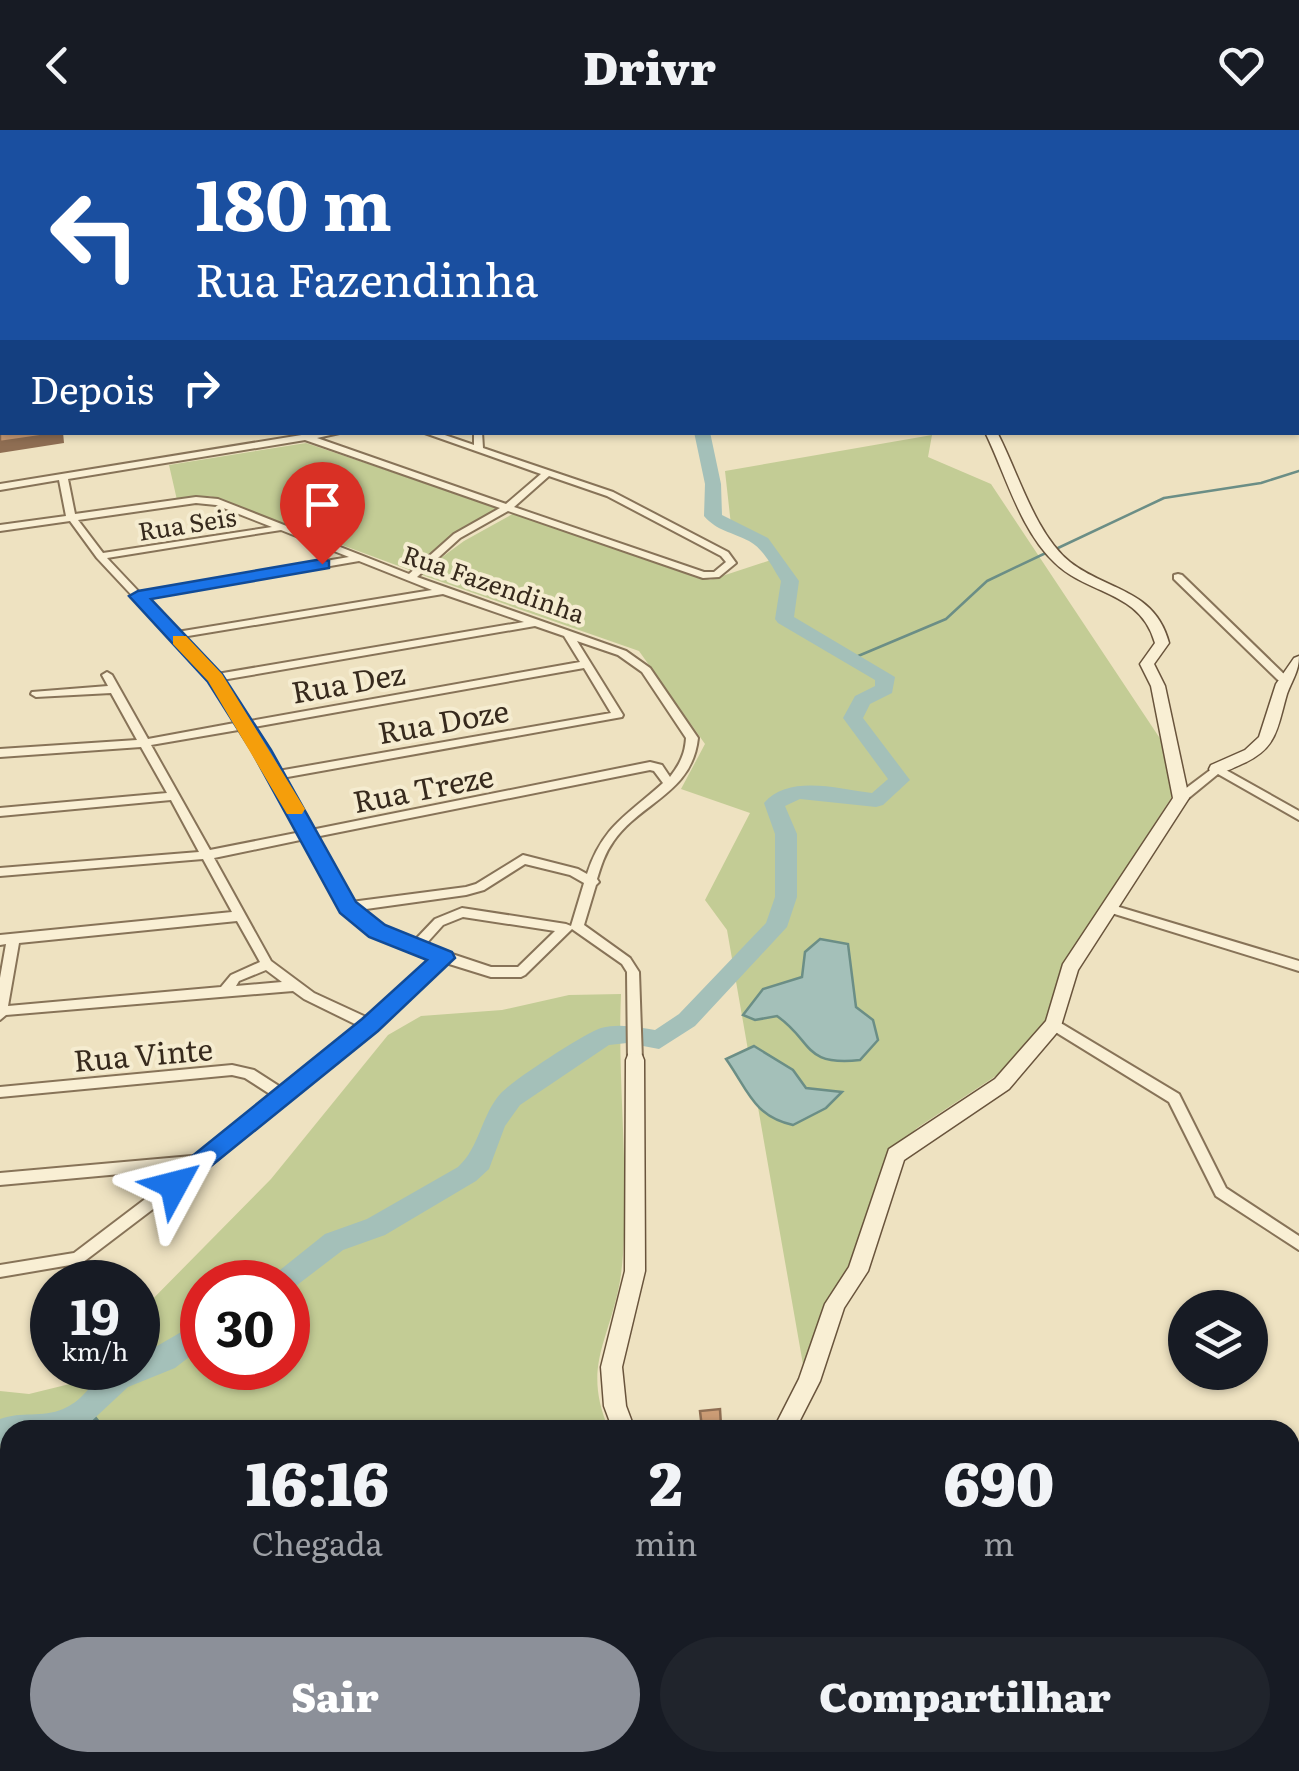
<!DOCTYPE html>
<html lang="pt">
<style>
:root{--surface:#171b24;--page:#20242c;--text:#f1f3f6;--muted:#9ea1a6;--accent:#8c9099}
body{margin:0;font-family:Literata,serif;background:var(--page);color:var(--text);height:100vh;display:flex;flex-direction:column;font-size:38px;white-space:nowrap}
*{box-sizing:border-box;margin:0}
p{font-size:32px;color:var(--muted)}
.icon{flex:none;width:55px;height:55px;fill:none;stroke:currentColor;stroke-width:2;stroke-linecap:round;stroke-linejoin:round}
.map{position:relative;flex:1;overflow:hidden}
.side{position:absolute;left:0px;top:1290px;width:1300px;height:352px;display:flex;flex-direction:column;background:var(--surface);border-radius:30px 30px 0 0;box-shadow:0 2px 8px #0004}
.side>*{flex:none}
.hud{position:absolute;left:0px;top:0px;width:1300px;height:305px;box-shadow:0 2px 8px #0004;background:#1a4fa0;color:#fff;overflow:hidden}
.controls{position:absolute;left:1168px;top:1160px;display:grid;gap:20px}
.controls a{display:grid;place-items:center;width:100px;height:100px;border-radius:50%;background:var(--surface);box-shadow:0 2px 8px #0004;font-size:50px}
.speed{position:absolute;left:30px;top:1130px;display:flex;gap:20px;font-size:50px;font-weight:700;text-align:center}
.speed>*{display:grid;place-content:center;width:130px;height:130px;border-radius:50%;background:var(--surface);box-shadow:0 2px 8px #0004;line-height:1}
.speed small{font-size:25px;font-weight:400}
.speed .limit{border:15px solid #d22;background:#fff;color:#111}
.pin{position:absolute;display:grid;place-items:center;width:85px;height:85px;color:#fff;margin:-102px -42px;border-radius:50% 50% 50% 0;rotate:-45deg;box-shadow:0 0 10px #0007}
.pin .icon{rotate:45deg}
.me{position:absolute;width:110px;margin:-55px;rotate:52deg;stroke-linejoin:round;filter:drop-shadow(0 0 8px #0008)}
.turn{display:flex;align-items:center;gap:35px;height:210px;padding:0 30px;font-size:45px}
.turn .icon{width:130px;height:130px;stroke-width:2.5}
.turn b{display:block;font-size:70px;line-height:85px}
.then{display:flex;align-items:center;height:95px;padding:0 30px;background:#0003;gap:20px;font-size:38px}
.eta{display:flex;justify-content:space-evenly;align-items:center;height:170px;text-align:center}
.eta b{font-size:60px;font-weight:800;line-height:70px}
.primary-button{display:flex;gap:20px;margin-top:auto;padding:20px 30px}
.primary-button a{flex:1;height:115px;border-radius:60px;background:var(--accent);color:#fff;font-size:40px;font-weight:800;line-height:115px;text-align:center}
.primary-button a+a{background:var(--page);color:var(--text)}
header{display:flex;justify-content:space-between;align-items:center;height:130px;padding:0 30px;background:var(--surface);font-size:45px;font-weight:800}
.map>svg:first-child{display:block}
.green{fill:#c3cc95;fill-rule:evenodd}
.water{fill:#a4c0b9;stroke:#6b8e86;stroke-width:2.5}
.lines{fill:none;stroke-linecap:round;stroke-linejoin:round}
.stream-far1{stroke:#6b8e86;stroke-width:2.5}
.stream{stroke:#6b8e86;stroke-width:5}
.river{fill:#a4c0b9;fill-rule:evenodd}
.street-casing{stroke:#877358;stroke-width:4}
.secondary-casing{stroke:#69543c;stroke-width:3}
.highway-casing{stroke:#55412d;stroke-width:4}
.street{fill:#f9efd4;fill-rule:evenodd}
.secondary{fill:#f9efd4;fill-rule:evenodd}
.highway{fill:#dea551;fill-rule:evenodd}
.wall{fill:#af8765}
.shaded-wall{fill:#8f6e53}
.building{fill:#cc9d76;stroke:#8f6e53;stroke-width:2.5}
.route{fill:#1a73e8;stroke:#114b97;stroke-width:2.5}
.slow{fill:#f59e0b}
.labels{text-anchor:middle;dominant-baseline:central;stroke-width:8;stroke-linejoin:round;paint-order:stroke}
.far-street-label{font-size:25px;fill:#372a1d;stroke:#f5ecd0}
.street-label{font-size:30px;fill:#372a1d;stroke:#f5ecd0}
</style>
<header><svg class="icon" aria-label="back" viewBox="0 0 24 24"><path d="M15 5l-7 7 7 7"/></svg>Drivr<svg class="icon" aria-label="heart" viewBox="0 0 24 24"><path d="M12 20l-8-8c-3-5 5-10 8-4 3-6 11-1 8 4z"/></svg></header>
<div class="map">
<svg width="1299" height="1641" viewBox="0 0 1299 1641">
<rect width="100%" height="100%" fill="#eee2c1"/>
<path class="green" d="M932 305 928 327 991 354 1163 613 1175 662 1077 814 1050 889 1017 932 917 998 892 1024 805 1246 727 800 705 770 750 683 681 659 705 614 639 521 419 444 464 411 518 381 710 450 774 429 731 395 725 341Z
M306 313 499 378 412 441 210 366 177 370 169 335Z
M621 864C618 935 625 1006 625 1077 624 1103 624 1135 618 1161 605 1218 584 1240 609 1300H10V1632H701V1641H0V1261L29 1264 82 1251 91 1238H138V1184L271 1049 388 905 421 886 502 880 569 865ZM202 1152H288V1238H202Z"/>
<path class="water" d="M820 809 848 814 856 877 873 890 878 910 860 930C802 936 814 912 777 886L755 890 743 885 763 859 802 847 805 822Z
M754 916 793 940 806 958 842 962 826 978 793 995C753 986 748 960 726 929Z"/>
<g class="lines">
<path class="stream-far1" d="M1058 418 1164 368 1261 353 1299 341
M851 529 946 489 987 451 1050 421"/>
<path class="stream" d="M87 1279 104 1300
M293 1632V1641"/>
<path class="river" d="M289 0H302L303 2H291Z
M694 302H710L721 354 722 385 768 408 799 451 794 487 895 547 892 563 870 574 863 588 910 650 883 675 876 677 800 669 785 676 797 704V767L787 797 695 896 659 919 627 913 609 915 520 975 505 996 489 1039 476 1051 385 1105 343 1120 288 1162V1152H271L275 1144 325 1104 367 1089 458 1037C480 1017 481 985 501 963 513 950 585 903 601 898 619 893 637 897 655 900L679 884 766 793 775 767V704L764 673C789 644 838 659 872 663L888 649 843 588 855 566 875 556V550L778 493 775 489 781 451C772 437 764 419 749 411 732 402 717 401 704 386L705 354Z
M202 1190V1217L175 1238 128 1257 83 1299 10 1300V1312L0 1316V1289C21 1281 42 1288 63 1279 99 1263 85 1238 138 1238V1227Z"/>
<g class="street-casing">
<path id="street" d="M394 0H419L411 2H391Z
M456 0H463L464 2H458Z
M512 0H519L520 2H514Z
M566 0H573L574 2H568Z
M624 0H630L631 2H625Z
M1298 72H1299V77H1298Z
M1298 82H1299V86H1298Z
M1298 98H1299V103H1298Z
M1298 140H1299V144H1298Z
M320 302H344L317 308 506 374 541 344 422 302H436L474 315V302H482L483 318 613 362 728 422 736 433 719 447 703 448 508 381 460 408 417 447 626 521 650 538 698 608C692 664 640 672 613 712 605 723 601 736 597 749L599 752 596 755 584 795 630 828 639 842 642 930 640 934H630L628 930 627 842 622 834 572 799 525 845 521 847H491L446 833 376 894 375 899 369 900 211 1035 82 1133 0 1147V1135L74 1123 186 1038 0 1055V1043L203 1025 273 966 245 948 232 945 0 967V957L232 935 254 940 282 958 357 895 304 869 293 861 6 885 0 890V848L6 814 0 815V805L232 782 203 729 0 746V738L199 722 171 670 0 686V678L167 663 141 617 0 627V619L137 610 111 563 36 567 31 564 32 562 108 556 102 545 107 542 112 545 148 609 240 592 211 550 97 428 70 391 0 401V395L66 386 59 350 0 360V354ZM305 310 500 378 454 404 409 444 218 369 196 367 75 384 68 349ZM549 346 607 366 721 426 726 432 714 442H704L514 377ZM196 373 216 375 272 397 103 423 78 390ZM281 400 349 427 140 463 107 428ZM359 431 432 460 177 502 145 468ZM443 464 524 492 217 544 182 507ZM535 496 564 506 580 532 250 591 222 550ZM577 511 618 525 642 542 686 608C685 624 680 634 670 647L662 635 650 632 311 700 282 648 622 587 623 585ZM584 538 611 583 278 641 254 597ZM244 599 301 702 210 720 151 615ZM650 640 654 641 663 653C628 685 603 695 587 744L578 739 523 725 476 754 466 757 351 772 315 707ZM305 709 344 780 373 804 434 829 366 887 314 863 271 831 214 728ZM525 734 570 745 584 753 571 796 566 794 462 778 435 789 414 811 381 798 359 780 466 765 484 760ZM463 787 555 801 518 837H491L425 815 443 795ZM237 791 260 832 231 845 221 857 8 876 19 813ZM266 840 282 852 236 856 239 851Z
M1178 444 1182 445 1286 546V550H1278L1174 449V445Z
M1217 635 1299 681V690L1218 644 1185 671H1177L1175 668 1177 665Z
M1109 774 1299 831V841L1105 781 1103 778Z
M1054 889 1179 964 1226 1058 1299 1106V1120L1216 1066 1169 972 1049 898 1047 894 1049 890Z
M784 1632H802L801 1641H783Z
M935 1632H964L968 1635 971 1641H943L938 1638Z
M1190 1632H1208L1205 1641H1187Z"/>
</g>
<g class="secondary-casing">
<path id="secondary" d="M1002 0H1013L1015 2H1004Z
M1298 225 1299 226V234L1298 233Z
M985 302H997C1018 342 1035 404 1070 432 1107 461 1155 459 1169 513L1154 534 1165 556 1189 668 1078 840 1060 899 1009 959 904 1030 868 1141 844 1178 820 1251 795 1300H773L799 1249 825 1174 849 1137 889 1019 995 949 1046 891 1063 834 1173 668 1151 556 1140 534 1155 513C1141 461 1088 465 1055 433 1020 400 1006 345 985 302Z
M1299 526C1299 542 1292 550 1287 564 1277 598 1278 618 1242 634 1231 639 1223 644 1211 643L1209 639 1211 635 1245 620 1259 607 1276 554 1294 528Z
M635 923 642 925 644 930 645 1141 622 1237 626 1276 635 1300H613L604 1276 601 1237 625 1141 626 930 628 925Z
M703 1632H729L728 1641H702Z"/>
</g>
<g class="highway-casing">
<path id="highway" d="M24 0H56L57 2H26Z
M2 34V42L0 43V35Z"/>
</g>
<use href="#street" class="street"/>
<use href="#secondary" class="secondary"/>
<use href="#highway" class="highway"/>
</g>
<path class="wall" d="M720 1279 721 1300H701L700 1281Z"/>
<path class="shaded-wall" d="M469 0H511V2H470Z
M63 302 64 313 0 323V312Z"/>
<path class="building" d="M0 93H2V302L62 303 0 312Z
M720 1279 721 1296 702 1298 700 1281Z"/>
<path class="route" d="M322 429 329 431V438L151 469 222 544 271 620 356 772 385 795 452 822 455 828 378 901 174 1066 161 1055 165 1048 362 889 427 830 369 807 340 783 251 620 208 552 129 466 138 461Z"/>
<path class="slow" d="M173 506H186L222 544 305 679 302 684H287L208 551 173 514Z"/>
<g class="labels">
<g class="far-street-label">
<text transform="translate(187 393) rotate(-9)">Rua Seis</text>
<text transform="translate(494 453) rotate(19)">Rua Fazendinha</text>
</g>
<g class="street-label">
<text transform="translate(348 551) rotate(-10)">Rua Dez</text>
<text transform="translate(443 590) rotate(-10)">Rua Doze</text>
<text transform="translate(423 657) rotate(-11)">Rua Treze</text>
<text transform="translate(143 923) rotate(-5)">Rua Vinte</text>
</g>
</g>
</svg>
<div class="controls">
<a><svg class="icon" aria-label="layers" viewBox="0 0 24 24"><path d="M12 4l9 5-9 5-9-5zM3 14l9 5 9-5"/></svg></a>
</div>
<div class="speed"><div>19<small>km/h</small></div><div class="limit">30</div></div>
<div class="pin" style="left:322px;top:434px;background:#d93025"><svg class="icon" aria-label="arrive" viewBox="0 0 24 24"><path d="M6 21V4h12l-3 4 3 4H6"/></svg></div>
<svg class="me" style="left:174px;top:1055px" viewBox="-20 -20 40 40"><path d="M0-17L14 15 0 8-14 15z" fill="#1a73e8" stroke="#fff" stroke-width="4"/></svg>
<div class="hud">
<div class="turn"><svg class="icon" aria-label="left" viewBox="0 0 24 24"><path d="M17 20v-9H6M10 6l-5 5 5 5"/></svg><div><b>180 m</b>Rua Fazendinha</div></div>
<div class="then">Depois<svg class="icon" aria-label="right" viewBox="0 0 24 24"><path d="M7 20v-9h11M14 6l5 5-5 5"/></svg></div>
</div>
<section class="side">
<div class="eta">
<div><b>16:16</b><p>Chegada</p></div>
<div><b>2</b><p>min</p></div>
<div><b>690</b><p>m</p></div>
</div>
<div class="primary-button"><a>Sair</a><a>Compartilhar</a></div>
</section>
</div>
